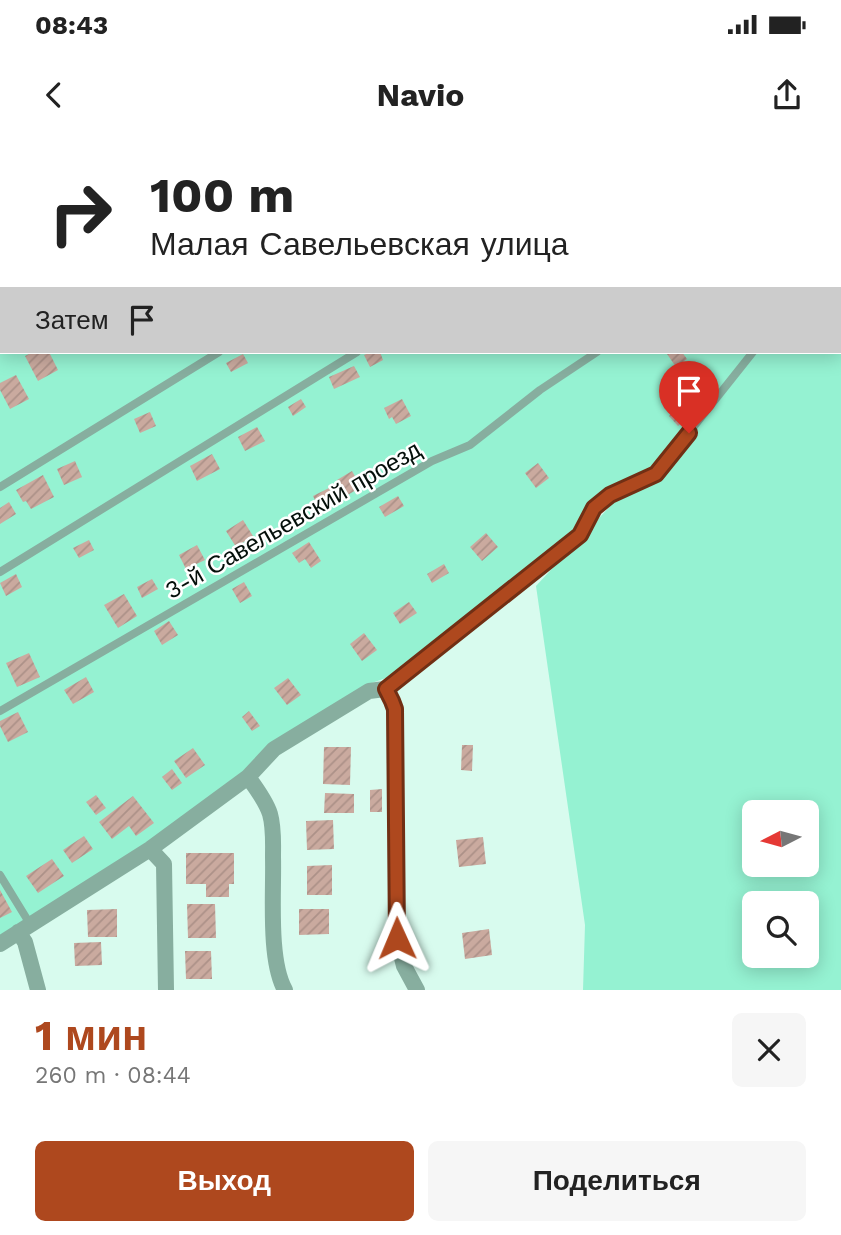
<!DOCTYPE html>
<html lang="ru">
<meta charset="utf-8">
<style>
:root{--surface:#fff;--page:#f6f6f6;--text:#222;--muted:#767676;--accent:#ae481e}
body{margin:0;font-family:"Work Sans",sans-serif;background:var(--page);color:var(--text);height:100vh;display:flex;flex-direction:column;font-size:26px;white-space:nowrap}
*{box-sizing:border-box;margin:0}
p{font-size:23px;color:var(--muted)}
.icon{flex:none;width:38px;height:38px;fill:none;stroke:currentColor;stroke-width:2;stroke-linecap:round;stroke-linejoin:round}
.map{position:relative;height:850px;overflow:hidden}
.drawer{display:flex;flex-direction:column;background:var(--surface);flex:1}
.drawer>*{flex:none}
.top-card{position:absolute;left:0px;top:0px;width:842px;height:214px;box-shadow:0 4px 18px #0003;background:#fff;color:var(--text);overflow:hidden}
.needle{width:46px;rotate:264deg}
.buttons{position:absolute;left:742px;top:660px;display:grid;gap:14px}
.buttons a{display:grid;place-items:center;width:77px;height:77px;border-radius:10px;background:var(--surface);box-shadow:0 4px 18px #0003;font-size:35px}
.pin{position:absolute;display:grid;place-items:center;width:60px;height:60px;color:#fff;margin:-72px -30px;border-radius:50% 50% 50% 0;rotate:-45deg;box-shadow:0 0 7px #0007}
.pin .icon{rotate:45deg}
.me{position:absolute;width:77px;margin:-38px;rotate:359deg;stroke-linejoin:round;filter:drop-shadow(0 0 5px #0008)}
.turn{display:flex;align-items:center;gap:24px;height:147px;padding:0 35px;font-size:32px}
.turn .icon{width:91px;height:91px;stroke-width:2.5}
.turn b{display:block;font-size:49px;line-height:60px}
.then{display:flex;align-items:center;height:66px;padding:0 35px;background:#0003;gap:14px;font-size:26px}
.round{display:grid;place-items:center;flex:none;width:74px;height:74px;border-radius:10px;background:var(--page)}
.summary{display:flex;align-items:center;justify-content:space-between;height:119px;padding:0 35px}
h1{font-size:42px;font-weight:700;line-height:52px;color:var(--accent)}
.cta{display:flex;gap:14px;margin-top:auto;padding:14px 35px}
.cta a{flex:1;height:80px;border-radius:10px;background:var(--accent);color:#fff;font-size:28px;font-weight:700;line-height:80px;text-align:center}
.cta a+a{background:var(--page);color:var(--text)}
.status{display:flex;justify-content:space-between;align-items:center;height:49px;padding:0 35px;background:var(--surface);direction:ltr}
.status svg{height:19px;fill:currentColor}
header{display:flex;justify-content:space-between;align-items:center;height:91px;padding:0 35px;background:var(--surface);font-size:32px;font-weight:700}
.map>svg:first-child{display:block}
.green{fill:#95f2d2;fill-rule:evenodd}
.building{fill:url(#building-hatch)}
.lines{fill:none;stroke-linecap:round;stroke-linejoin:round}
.service{stroke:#87ae9f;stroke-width:8}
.minor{stroke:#87ae9f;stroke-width:16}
.route-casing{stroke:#712f14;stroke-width:18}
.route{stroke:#ae481e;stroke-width:12}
.labels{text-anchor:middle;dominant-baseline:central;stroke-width:5;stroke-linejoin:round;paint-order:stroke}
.street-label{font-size:24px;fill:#040f0a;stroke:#fff}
</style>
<div class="status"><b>08:43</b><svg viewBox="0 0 49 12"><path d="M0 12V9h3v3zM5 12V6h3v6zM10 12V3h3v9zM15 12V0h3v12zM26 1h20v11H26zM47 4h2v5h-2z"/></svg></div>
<header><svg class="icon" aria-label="back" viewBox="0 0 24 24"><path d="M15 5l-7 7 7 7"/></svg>Navio<svg class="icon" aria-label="share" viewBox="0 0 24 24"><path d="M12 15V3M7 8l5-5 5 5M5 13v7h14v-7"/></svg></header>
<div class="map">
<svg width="841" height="850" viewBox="0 0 841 850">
<defs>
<pattern id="building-hatch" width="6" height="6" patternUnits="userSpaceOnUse" patternTransform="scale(1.75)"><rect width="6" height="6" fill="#caaa9f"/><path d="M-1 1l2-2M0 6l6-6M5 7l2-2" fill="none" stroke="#ac9188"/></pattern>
</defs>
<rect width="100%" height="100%" fill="#d8fbee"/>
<path class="green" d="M0 0H841V850H583L585 785 536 446 640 334 514 447 386 538 366 545 245 635 155 698 0 796ZM2 2H840V212H2ZM754 672H807V724H754ZM754 763H807V816H754Z"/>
<path class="building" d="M33 212H49L58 230 38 241 25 216Z
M371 212H380L383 220 370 227 364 215Z
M670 212H682L687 219 676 227 667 214Z
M243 214 248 223 231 232 226 223Z
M354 226 360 237 334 249 329 237Z
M16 235 29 259 10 269 0 250V243Z
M688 258 697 269 678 286 669 276Z
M301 259 306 267 293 276 288 267Z
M402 259 411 276 396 284 392 277 389 279 384 268Z
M150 272 156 286 140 293 134 279Z
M257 287 265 301 245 311 238 297Z
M212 314 220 329 197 341 190 326Z
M75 321 82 337 64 345 57 329Z
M538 323 549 338 536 348 525 333Z
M352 331 361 347 346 356 337 340Z
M43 335 54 357 31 369 26 361 23 362 16 350Z
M329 348 337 362 320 370 313 356Z
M398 356 404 366 385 377 379 367Z
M9 362 16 374 0 384V368Z
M243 380 253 396 236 407 226 391Z
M486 393 498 407 482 421 470 407Z
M89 400 94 410 79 418 73 408Z
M309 402 321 421 311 428 305 419 299 423 292 413Z
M197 405 205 420 186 429 179 415Z
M444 424 449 433 432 443 427 434Z
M16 434 22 447 6 456 0 443Z
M152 439 158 449 142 458 137 447Z
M244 442 252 456 240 463 232 449Z
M124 454 137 476 118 488 104 465Z
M409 462 417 473 400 484 393 473Z
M169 481 178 495 162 505 154 491Z
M364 493 377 510 362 521 350 504Z
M29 513 40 537 17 547 6 523Z
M86 537 94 552 73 564 64 550Z
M288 538 301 555 287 565 274 548Z
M249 571 260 586 252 591 242 577Z
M18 572 28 592 8 602 0 586V581Z
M462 605H473L472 631 461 630Z
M324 607H351L350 645 323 644Z
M193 608 205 625 186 638 174 621Z
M172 629 182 643 172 650 162 637Z
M382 649V672H370V650Z
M325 653 354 654V673H324Z
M96 655 106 668 96 675 86 662Z
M133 656 154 683 136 696 129 686 112 699 99 682Z
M333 680 334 709 307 710 306 681Z
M84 696 93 709 72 723 63 710Z
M483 697 486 724 459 727 456 700Z
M186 713H234V744H229V757H206V744H186Z
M52 719 64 736 38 753 26 736Z
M332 725V755H307V726Z
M0 750 12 772 0 778Z
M187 764H215L216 798H188Z
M117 769V797H88L87 770Z
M299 769H329V794L299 795Z
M489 789 492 815 465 819 462 793Z
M101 802 102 825 75 826 74 803Z
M185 811H211L212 839H186Z"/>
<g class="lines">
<path class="service" d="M122 0 125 2
M837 0V2
M173 2 176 0
M338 2 340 0
M558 2 561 0
M687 2 690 0
M840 15 841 20
M840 51 841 45
M0 208 2 207
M0 347 219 212
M0 432 357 212
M385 549 580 395 594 368 609 355 656 334 753 212
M0 571 432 321 470 305 540 250 597 212
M0 735 30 784"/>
<path class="minor" d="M248 637C256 648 266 661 270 674 274 688 273 703 273 717 274 752 268 820 285 850
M150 709 164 724 166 850
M18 792 25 802 38 850
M0 804 150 709 248 637 274 609 369 551 385 549 392 561 395 569 397 798 404 826 417 850"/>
</g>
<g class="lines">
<g class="route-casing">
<path id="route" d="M397 798 395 569 392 561 386 549 580 395 594 368 610 355 656 334 689 293"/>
</g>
<use href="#route" class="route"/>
</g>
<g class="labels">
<g class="street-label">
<text transform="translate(293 380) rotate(-30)">3-й Савельевский проезд</text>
</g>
</g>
</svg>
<div class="buttons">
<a><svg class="needle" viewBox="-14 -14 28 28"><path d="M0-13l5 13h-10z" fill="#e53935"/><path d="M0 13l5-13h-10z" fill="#767676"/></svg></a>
<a><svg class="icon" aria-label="search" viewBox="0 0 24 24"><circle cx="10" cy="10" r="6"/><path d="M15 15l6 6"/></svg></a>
</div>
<div class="pin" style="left:689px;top:293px;background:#d93025"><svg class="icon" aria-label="arrive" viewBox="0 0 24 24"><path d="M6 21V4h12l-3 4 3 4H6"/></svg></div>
<svg class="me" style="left:397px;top:798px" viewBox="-20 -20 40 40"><path d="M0-17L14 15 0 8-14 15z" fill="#ae481e" stroke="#fff" stroke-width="4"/></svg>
<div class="top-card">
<div class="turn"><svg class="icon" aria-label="right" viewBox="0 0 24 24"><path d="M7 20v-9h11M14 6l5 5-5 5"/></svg><div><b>100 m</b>Малая Савельевская улица</div></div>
<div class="then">Затем<svg class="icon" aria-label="arrive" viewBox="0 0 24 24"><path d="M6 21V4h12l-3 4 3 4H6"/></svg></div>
</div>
</div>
<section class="drawer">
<div class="summary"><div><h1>1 мин</h1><p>260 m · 08:44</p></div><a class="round"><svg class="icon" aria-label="close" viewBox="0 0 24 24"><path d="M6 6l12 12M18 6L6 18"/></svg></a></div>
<div class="cta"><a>Выход</a><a>Поделиться</a></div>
</section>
